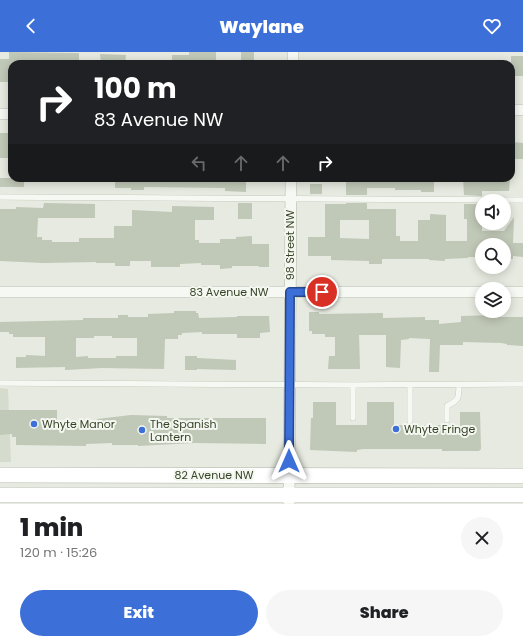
<!DOCTYPE html>
<meta charset="utf-8">
<style>
:root{--surface:#fff;--page:#f6f6f6;--text:#202124;--muted:#757577;--accent:#3c6fd7}
body{margin:0;font-family:Poppins,sans-serif;background:var(--page);color:var(--text);height:100vh;display:flex;flex-direction:column;font-size:15px;white-space:nowrap}
*{box-sizing:border-box;margin:0}
p{font-size:13px;color:var(--muted)}
.icon{flex:none;width:22px;height:22px;fill:none;stroke:currentColor;stroke-width:2;stroke-linecap:round;stroke-linejoin:round}
.map{position:relative;height:452px;overflow:hidden}
.details{display:flex;flex-direction:column;background:var(--surface);flex:1}
.details>*{flex:none}
.guide{position:absolute;left:8px;top:8px;width:507px;height:122px;border-radius:12px;box-shadow:0 2px 10px #0003;background:#202124;color:#fff;overflow:hidden}
.controls{position:absolute;left:475px;top:142px;display:grid;gap:8px}
.controls a{display:grid;place-items:center;width:36px;height:36px;border-radius:50%;background:var(--surface);box-shadow:0 2px 10px #0003;font-size:20px}
.pin{position:absolute;display:grid;place-items:center;width:34px;height:34px;color:#fff;margin:-17px;border:2px solid #fff;border-radius:50%;box-shadow:0 1px 4px #0007}
.me{position:absolute;width:44px;margin:-22px;rotate:0deg;stroke-linejoin:round;filter:drop-shadow(0 0 3px #0008)}
.turn{display:flex;align-items:center;gap:14px;height:84px;padding:0 20px;font-size:18px}
.turn .icon{width:52px;height:52px;stroke-width:2.5}
.turn b{display:block;font-size:28px;line-height:34px}
.lanes{display:flex;align-items:center;height:38px;padding:0 20px;background:#0003;justify-content:center;gap:20px;direction:ltr}
.lanes .off{opacity:.35}
.round{display:grid;place-items:center;flex:none;width:42px;height:42px;border-radius:21px;background:var(--page)}
.headline{display:flex;align-items:center;justify-content:space-between;height:68px;padding:0 20px}
h1{font-size:24px;font-weight:800;line-height:30px}
.cta{display:flex;gap:8px;margin-top:auto;padding:8px 20px}
.cta a{flex:1;height:46px;border-radius:24px;background:var(--accent);color:#fff;font-size:16px;font-weight:800;line-height:46px;text-align:center}
.cta a+a{background:var(--page);color:var(--text)}
header{display:flex;justify-content:space-between;align-items:center;height:52px;padding:0 20px;background:var(--accent);color:#fff;font-size:18px;font-weight:800}
.map>svg:first-child{display:block}
.built{fill:#d5dcce}
.building{fill:#c0c8b7;fill-rule:evenodd}
.lines{fill:none;stroke-linecap:round;stroke-linejoin:round}
.lane-casing{stroke:#aeb5a5;stroke-width:6}
.street-casing{stroke:#aeb5a5;stroke-width:12}
.secondary-casing{stroke:#aeb5a5;stroke-width:16}
.lane{stroke:#f6f8f3;stroke-width:5.5}
.street{stroke:#f6f8f3;stroke-width:11}
.secondary{stroke:#fff;stroke-width:15}
.route-casing{stroke:#27488c;stroke-width:10}
.route{stroke:#3c6fd7;stroke-width:7}
.poi-dot{fill:#3c6fd7;stroke:#f4f7f0;stroke-width:1.5}
.labels{text-anchor:middle;dominant-baseline:central;stroke-width:4;stroke-linejoin:round;paint-order:stroke}
.street-label{font-size:11px;fill:#364327;stroke:#f4f7f0}
.poi-label{font-size:11px;fill:#364327;stroke:#f4f7f0;text-anchor:start}
</style>
<header><svg class="icon" aria-label="back" viewBox="0 0 24 24"><path d="M15 5l-7 7 7 7"/></svg>Waylane<svg class="icon" aria-label="heart" viewBox="0 0 24 24"><path d="M12 20l-8-8c-3-5 5-10 8-4 3-6 11-1 8 4z"/></svg></header>
<div class="map">
<svg width="523" height="452" viewBox="0 0 523 452">
<rect width="100%" height="100%" fill="#e6eae0"/>
<path class="built" d="M0 336 8 337 11 410H0Z"/>
<path class="building" d="M9 0 79 1V12H12V30H0V7H9Z
M189 0H216V12H172V3H189Z
M241 0H254V12H241Z
M100 2 126 3 125 12H101Z
M511 4H523V24H511Z
M0 81H12V106H0Z
M511 90 523 91V107H511Z
M0 126H24V135H0Z
M115 126H214V128L246 126V140L225 139V136L144 135V138H131V136H115Z
M346 126H434V140H421V138H395V136H367V143H346Z
M463 126H510L509 139H482V144L464 143Z
M310 132H322V142H310Z
M44 151 95 152V166H38L37 185H42V188H52V190H79V186H114V174H132V158L172 160V154L214 155V168H195V188H199V191H220V187H236V185L252 184V192H269V215H259V214H232V216L220 217V213H201V211L180 212V215H151V209H130V214H115V211H96V210L44 211 0 209V157H16V155L43 156Z
M238 151H252V167H238Z
M346 151H367V157H396V184H400V189H418V168H430V162L446 163V189H467V167H464V152H482V179H504L514 165 513 191H523V205L513 204V207H504V193H482V205H468V206L445 207V209L429 208V207H382V212H369V209L331 208V204H308V185H325V152H346ZM340 168H369V187L340 186Z
M174 259H196V261H198L199 266 237 265V264H269L270 280 260 281V286H237V282H202V280L182 281V283H178V287H165L164 317 102 316 65 318V315L16 316V305H26V303L45 304V285H13V282H9V280H0V270L83 268V266H118V263H128V265H148V262L174 261ZM94 284H112V286H137V304H116V306H88V304L76 305V286H94Z
M309 260H319V262L383 261V266L425 265V268H439V272L461 270V264L498 263V265H523V294L507 293V292L501 291 463 290V293H440L439 320H429L430 287 409 286V287L401 288 400 316 386 315V283H359L360 317H328L329 304H335V285H325V282H312V279H309Z
M185 304H197V306L236 308V318L197 317V318H185Z
M313 350H336V373H367V350H394V373H460V360H480L481 397 479 399H442V397H363L357 398V400L310 398 311 366H313Z
M0 358H57V373H79L81 372V369H97V367L131 363 167 364V366H266V392L194 391 138 394V393H112V391L86 392V394L16 393V385H12V382L0 383Z"/>
<g class="lines">
<g class="lane-casing">
<path id="lane" d="M0 145 523 148
M0 331 353 333 523 332
M353 333V366
M447 368V354C459 348 459 346 459 333
M410 369V333"/>
</g>
<g class="street-casing">
<path id="street" d="M293 0V12
M511 58H523
M0 62H12
M0 240H482
M504 240H523
M289 452 291 126"/>
</g>
<g class="secondary-casing">
<path id="secondary" d="M0 423 523 424
M0 443H523"/>
</g>
<use href="#lane" class="lane"/>
<use href="#street" class="street"/>
<use href="#secondary" class="secondary"/>
</g>
<g class="lines">
<g class="route-casing">
<path id="route" d="M289 409 290 240H322"/>
</g>
<use href="#route" class="route"/>
</g>
<g class="poi-dot">
<circle cx="34" cy="372" r="4"/>
<circle cx="396" cy="377" r="4"/>
<circle cx="142" cy="378" r="4"/>
</g>
<g class="labels">
<g class="street-label">
<text transform="translate(290 193) rotate(-90)">98 Street NW</text>
<text x="229" y="240">83 Avenue NW</text>
<text x="214" y="423">82 Avenue NW</text>
</g>
<g class="poi-label">
<text x="42" y="372">Whyte Manor</text>
<text x="150" y="372">The Spanish<tspan x="150" dy="13">Lantern</tspan></text>
<text x="404" y="377">Whyte Fringe</text>
</g>
</g>
</svg>
<div class="controls">
<a><svg class="icon" aria-label="sound" viewBox="0 0 24 24"><path d="M4 9h4l5-4v14l-5-4H4zM17 9q2 3 0 6"/></svg></a>
<a><svg class="icon" aria-label="search" viewBox="0 0 24 24"><circle cx="10" cy="10" r="6"/><path d="M15 15l6 6"/></svg></a>
<a><svg class="icon" aria-label="layers" viewBox="0 0 24 24"><path d="M12 4l9 5-9 5-9-5zM3 14l9 5 9-5"/></svg></a>
</div>
<div class="pin" style="left:322px;top:240px;background:#d93025"><svg class="icon" aria-label="arrive" viewBox="0 0 24 24"><path d="M6 21V4h12l-3 4 3 4H6"/></svg></div>
<svg class="me" style="left:289px;top:409px" viewBox="-20 -20 40 40"><path d="M0-17L14 15 0 8-14 15z" fill="#3c6fd7" stroke="#fff" stroke-width="4"/></svg>
<div class="guide">
<div class="turn"><svg class="icon" aria-label="right" viewBox="0 0 24 24"><path d="M7 20v-9h11M14 6l5 5-5 5"/></svg><div><b>100 m</b>83 Avenue NW</div></div>
<div class="lanes"><svg class="icon off" aria-label="left" viewBox="0 0 24 24"><path d="M17 20v-9H6M10 6l-5 5 5 5"/></svg><svg class="icon off" aria-label="ahead" viewBox="0 0 24 24"><path d="M12 20V5M6 11l6-6 6 6"/></svg><svg class="icon off" aria-label="ahead" viewBox="0 0 24 24"><path d="M12 20V5M6 11l6-6 6 6"/></svg><svg class="icon" aria-label="right" viewBox="0 0 24 24"><path d="M7 20v-9h11M14 6l5 5-5 5"/></svg></div>
</div>
</div>
<section class="details">
<div class="headline"><div><h1>1 min</h1><p>120 m · 15:26</p></div><a class="round"><svg class="icon" aria-label="close" viewBox="0 0 24 24"><path d="M6 6l12 12M18 6L6 18"/></svg></a></div>
<div class="cta"><a>Exit</a><a>Share</a></div>
</section>
